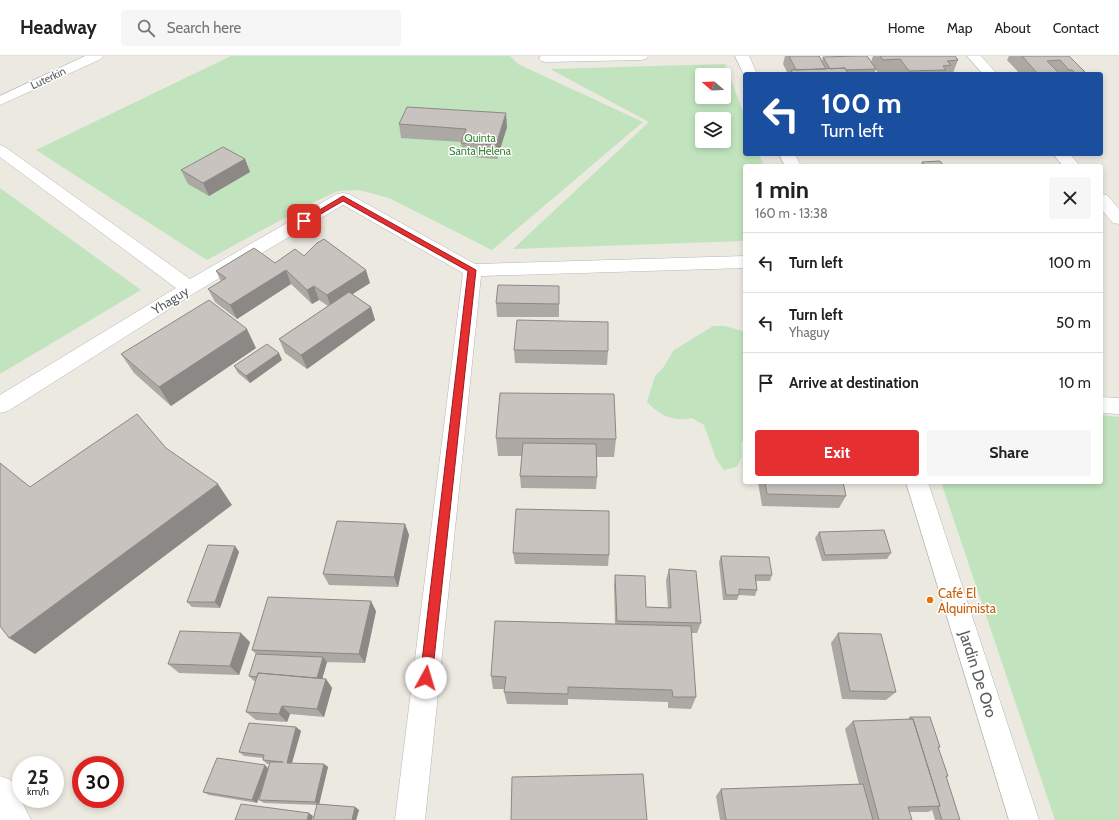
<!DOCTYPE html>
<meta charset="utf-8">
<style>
:root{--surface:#fff;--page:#f6f6f6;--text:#222;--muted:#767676;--line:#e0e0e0;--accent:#e52f30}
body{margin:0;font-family:Cabin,sans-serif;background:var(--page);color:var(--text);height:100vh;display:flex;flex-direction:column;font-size:15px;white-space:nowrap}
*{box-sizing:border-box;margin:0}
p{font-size:13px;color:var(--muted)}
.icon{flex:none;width:22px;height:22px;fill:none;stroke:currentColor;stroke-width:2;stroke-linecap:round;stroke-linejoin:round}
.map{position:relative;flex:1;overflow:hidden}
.side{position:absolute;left:743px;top:108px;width:360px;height:320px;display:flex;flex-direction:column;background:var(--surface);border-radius:4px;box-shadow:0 2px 6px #0003}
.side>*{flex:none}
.banner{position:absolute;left:743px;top:16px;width:360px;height:84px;border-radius:4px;box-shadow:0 2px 6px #0003;background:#1a4fa0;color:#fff;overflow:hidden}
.needle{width:26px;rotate:289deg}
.controls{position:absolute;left:695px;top:12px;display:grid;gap:8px}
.controls a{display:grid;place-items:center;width:36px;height:36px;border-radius:4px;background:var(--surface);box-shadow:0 2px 6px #0003;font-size:20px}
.speed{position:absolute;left:12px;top:700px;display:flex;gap:8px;font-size:20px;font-weight:700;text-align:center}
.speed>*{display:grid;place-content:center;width:52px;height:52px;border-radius:50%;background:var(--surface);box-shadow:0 2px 6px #0003;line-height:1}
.speed small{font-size:10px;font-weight:400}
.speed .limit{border:6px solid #d22;background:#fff;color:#111}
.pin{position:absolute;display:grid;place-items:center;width:34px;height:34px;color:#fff;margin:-17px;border-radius:8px;box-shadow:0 2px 6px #0006}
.me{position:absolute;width:44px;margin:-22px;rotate:6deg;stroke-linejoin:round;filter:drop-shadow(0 0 3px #0008)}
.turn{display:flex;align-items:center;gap:14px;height:84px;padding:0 12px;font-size:18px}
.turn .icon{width:52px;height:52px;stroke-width:2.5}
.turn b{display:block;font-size:28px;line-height:34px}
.round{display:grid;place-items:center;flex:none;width:42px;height:42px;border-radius:4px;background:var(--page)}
.headline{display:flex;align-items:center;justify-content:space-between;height:68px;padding:0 12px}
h1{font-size:24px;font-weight:800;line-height:30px}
.action{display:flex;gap:8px;margin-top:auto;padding:8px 12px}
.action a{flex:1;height:46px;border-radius:4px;background:var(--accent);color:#fff;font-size:16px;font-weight:800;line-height:46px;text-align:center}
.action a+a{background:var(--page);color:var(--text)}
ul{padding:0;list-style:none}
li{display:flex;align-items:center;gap:12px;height:60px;padding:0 12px;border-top:1px solid var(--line)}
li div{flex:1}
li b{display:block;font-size:15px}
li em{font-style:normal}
header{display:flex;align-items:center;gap:24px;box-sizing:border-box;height:56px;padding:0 20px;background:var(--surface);border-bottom:1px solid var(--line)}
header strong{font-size:19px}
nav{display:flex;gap:22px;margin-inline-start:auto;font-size:14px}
.search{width:280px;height:36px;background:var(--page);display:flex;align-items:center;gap:10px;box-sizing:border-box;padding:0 14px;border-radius:4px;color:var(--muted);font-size:15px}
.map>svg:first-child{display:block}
.green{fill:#c1e4be;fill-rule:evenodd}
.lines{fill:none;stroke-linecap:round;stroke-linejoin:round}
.minor-casing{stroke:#b2b5b9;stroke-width:1}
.minor{fill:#fff;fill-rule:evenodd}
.wall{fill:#aca8a3}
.shaded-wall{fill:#8c8885}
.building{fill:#c8c3be;stroke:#8c8885}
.route{fill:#e52f30;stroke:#951f1f}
.food-dot{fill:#e8710a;stroke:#fff;stroke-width:1.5}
.labels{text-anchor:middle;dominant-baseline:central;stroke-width:3;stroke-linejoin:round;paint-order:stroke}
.far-street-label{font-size:11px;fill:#5a5e62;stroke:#fff}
.far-park-label{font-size:11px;fill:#398437;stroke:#fff}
.street-label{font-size:13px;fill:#5a5e62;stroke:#fff}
.food-label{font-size:13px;fill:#c56008;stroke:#fff;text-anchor:start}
.near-street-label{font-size:16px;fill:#5a5e62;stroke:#fff}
</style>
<header>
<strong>Headway</strong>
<div class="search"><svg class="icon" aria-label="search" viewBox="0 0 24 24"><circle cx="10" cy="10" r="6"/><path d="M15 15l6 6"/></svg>Search here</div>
<nav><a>Home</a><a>Map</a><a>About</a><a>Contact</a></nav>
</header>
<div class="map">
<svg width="1119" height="764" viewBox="0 0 1119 764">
<rect width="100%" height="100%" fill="#ece9e1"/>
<path class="green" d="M231 0H510L518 8 643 66 492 194 389 142 359 134 338 135 314 146 207 204 36 94Z
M725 8 745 61V98H759L764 110H745V185L513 193 649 66 550 13ZM702 19H724V41H702ZM702 63H724V85H702Z
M0 132 141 234 0 318Z
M713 270H725L745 276V379L741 388 742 400 737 411 724 414 716 403 704 369 692 362C672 366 661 360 647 346L655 320 663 312 674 294Z
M1101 359 1119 361V764H1055L941 426H1101Z"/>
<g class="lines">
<g class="minor-casing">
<path id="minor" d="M85 0H103L101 3 0 49V40Z
M541 0H648L646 3 641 4 546 6 541 5 539 2Z
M735 0H749L757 18H745V21Z
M967 0H981L997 18H983Z
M0 89 5 91 190 223 337 138 343 137 349 138 475 208 745 200V212L481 220 425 764H395L463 217 343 149 196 236 8 355 0 357V339L176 232 0 101Z
M779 98H795L801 110H785Z
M1053 98H1070L1080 110H1063Z
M1101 138 1107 139 1119 153V168L1113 167 1101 153Z
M1101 341 1119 342V358L1101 357Z
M906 426H928L1039 764H1009Z
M0 720 11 724 31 764H0Z"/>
</g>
<use href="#minor" class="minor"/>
</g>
<path class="wall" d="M785 0H819L822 5 823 1 871 6 873 0H955L958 4 953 17 947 18H896L895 16 878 17 871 6 876 13 874 18H788L783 8Z
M1009 0H1069L1085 16 1084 18H1020L1007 4Z
M399 68 507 71 497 103 463 100 461 86 401 82Z
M245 103 250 116 209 140 188 128 181 114Z
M922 106 944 110H920Z
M304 200 370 227 352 238 371 251 375 264 307 313 285 297 279 283 328 250 319 244 312 248 291 228 237 263 215 246 208 233 221 225 216 215 275 207Z
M559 244V261H497L496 247Z
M256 292 171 350 134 317 121 298Z
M514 294 608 295 607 309 515 307Z
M282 304 250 327 238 317 234 310Z
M496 382 616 383 614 401H596L597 421 596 433 521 432 520 420 522 400H498Z
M758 426H843L846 440 839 452 762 450Z
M405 468 409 479 398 531 329 529 323 518Z
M819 476 891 497 887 503 822 505 815 482Z
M235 490 239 496 220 552 192 551 187 546Z
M513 497 609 499 608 510 515 508Z
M721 500 772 519 770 525H756L757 534 755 540 739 539 737 544H723L719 506Z
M669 513 701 567 697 577H691L696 641 691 653 668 652V646L568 643V649L507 648 504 636 505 633H493L491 620 615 568 614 530 615 519 646 551 668 552 666 524Z
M376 555 365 607 326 606H327L322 623H326L332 632 324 661 290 658 287 666 256 664 246 656 256 625H254L249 620 256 598 252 594Z
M838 577 896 636 886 644 842 643 831 587Z
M250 586 239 619 179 617 168 608Z
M910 661 940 691 938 692 948 720 946 722 960 764H935L932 754 928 756H909L912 764H720L716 740 721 733 859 728 845 673 853 665 907 664Z
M296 671 301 675 292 707 324 708 328 711 319 748 355 751 359 754 356 764H313L317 749 264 747 259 744 264 727 257 747 209 739 203 736 268 712 270 708H267L263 704V702L244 700 239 696Z"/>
<path class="shaded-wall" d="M506 57 507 71 497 103 496 89Z
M245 103 250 116 209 140 203 127Z
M286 214 291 228 237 263 230 249Z
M366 214 370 227 331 252 327 239Z
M314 230 319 244 312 248 307 234Z
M371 251 375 264 307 313 301 299Z
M247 273 256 292 171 350 159 331Z
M279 297 282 304 250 327 246 320Z
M218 428 232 449 35 598 9 582Z
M405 468 409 479 398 531 394 521Z
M235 490 239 496 220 552 215 546Z
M371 545 376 555 365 607 359 598Z
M241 577 250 586 239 619 230 610Z
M323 601 327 606 320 631 316 626Z
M326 623 332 632 324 661 317 653Z
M282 650 290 658 287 666 279 658Z
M296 671 301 675 291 710 287 707Z
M324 708 328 711 319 749 315 746Z
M265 709 269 713 257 747 252 744Z
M355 751 359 754 356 764H352Z
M309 757 313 760 312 764H307Z"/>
<path class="building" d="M789 0H819L826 13 796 14Z
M858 0H867L876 13 846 14 845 12 830 13 823 1Z
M880 0H955L958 4 947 5 951 9 943 10 946 14 909 15 900 3 883 4Z
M1022 0H1069L1085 16 1075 17 1072 14H1069L1060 4 1047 5 1059 17 1038 18Z
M845 12 848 18H793L791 14Z
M407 51 506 57 496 89 461 87 466 73 399 68Z
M223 91 245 103 203 127 181 114Z
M940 105 944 110H925L922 106Z
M324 183 366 214 327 239 314 230 307 234 286 214 230 249 208 233 226 222 216 215 254 192 275 207 295 193 304 200 317 187Z
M498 229 559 230V248L496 247Z
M349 236 371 251 301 299 279 283Z
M209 244 247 273 159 331 121 298Z
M517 264 608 266V295L514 294Z
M267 288 279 297 246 320 234 310Z
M500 337 614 338 616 383 496 382Z
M137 358 166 392 218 428 9 582 0 570V407L30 431Z
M523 387 596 388 597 421 520 420Z
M765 426H843L846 440 767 438Z
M516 453 609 455V499L513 497Z
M337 465 405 468 394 521 323 518Z
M884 474 891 497 825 499 819 476Z
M208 489 235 490 215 546H187Z
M721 500 769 501 772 519H755L757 534 739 533V539H726Z
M669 513 696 515 701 567 617 565 615 519 645 520 646 551 671 552Z
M268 541 371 545 359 598 252 594Z
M495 565 691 570 696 641H673L672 634 568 631V638L504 636 506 621 491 620Z
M180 575 241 577 230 610 168 608Z
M838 577 881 578 896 636 850 635Z
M256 598 323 601 317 622 258 617 257 621 249 620Z
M258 617 326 623 317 653 282 650 279 658 246 656Z
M910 661H930L940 691H938L948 720H946L960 764H942L938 751 940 750 913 663H911Z
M913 663 940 750 908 751 912 764H879L853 665Z
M249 667 296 671 287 707 324 708 315 746 259 744 270 706H283L263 704 264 699 239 696Z
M217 702 265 709 252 744 203 736Z
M643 718 647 764H511L512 721Z
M863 728 873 764H726L721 733Z
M241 748 309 757 307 764H235Z
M317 748 355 751 352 764H313Z"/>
<path class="route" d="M343 140 476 214 432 622 430 626 426 628 422 626 420 622 468 215 343 145 307 166 304 167 301 165Z"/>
<circle class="food-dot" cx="930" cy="544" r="4"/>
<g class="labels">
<g class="far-street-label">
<text transform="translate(48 22) rotate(-25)">Luterkin</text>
</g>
<g class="far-park-label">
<text x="480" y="82">Quinta<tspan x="480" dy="13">Santa Helena</tspan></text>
</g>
<g class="street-label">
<text transform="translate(170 244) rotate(-32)">Yhaguy</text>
</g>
<g class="food-label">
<text x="938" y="537">Café El<tspan x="938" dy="15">Alquimista</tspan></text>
</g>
<g class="near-street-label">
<text transform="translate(978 618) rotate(72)">Jardin De Oro</text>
</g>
</g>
</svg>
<div class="controls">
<a><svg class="needle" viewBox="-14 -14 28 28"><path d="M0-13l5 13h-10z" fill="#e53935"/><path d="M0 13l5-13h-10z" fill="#767676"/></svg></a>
<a><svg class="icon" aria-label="layers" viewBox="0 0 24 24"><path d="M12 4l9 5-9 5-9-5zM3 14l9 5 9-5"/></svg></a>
</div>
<div class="speed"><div>25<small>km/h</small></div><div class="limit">30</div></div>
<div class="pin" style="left:304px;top:165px;background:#d93025"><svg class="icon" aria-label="arrive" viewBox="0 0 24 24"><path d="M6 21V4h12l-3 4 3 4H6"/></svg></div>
<svg class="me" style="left:426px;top:622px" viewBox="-20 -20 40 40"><circle r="19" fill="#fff"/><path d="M0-13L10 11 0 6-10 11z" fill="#e52f30"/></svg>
<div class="banner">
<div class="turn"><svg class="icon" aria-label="left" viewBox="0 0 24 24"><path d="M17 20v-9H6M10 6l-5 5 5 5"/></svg><div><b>100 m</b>Turn left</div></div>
</div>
<section class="side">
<div class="headline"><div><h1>1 min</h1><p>160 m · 13:38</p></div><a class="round"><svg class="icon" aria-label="close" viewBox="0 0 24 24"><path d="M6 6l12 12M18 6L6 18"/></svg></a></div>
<ul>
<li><svg class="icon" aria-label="left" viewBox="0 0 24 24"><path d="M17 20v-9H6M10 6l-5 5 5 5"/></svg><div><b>Turn left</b></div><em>100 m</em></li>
<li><svg class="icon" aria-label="left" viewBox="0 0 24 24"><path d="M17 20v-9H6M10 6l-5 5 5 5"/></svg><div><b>Turn left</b><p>Yhaguy</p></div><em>50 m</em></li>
<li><svg class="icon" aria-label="arrive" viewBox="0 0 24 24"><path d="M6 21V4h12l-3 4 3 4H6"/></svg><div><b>Arrive at destination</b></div><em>10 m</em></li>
</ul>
<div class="action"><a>Exit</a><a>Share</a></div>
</section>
</div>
